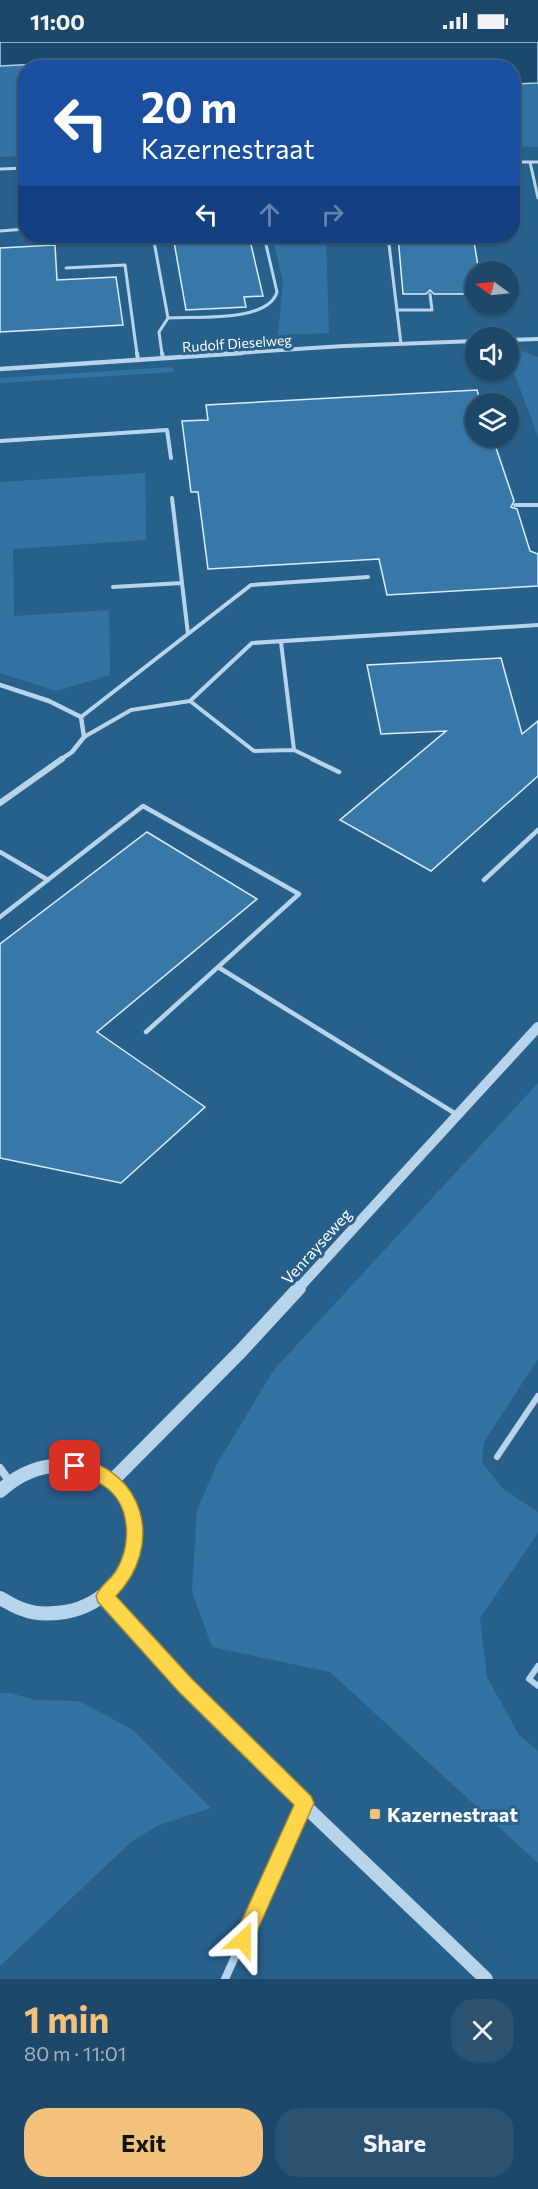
<!DOCTYPE html>
<meta charset="utf-8">
<style>
:root{--surface:#1e4869;--page:#2b5271;--text:#f1f3f6;--muted:#a1b2c0;--line:#3c607d;--accent:#f2c27d}
body{margin:0;font-family:Commissioner,sans-serif;background:var(--page);color:var(--text);height:100vh;display:flex;flex-direction:column;font-size:22px;white-space:nowrap}
*{box-sizing:border-box;margin:0}
p{font-size:20px;color:var(--muted)}
.icon{flex:none;width:33px;height:33px;fill:none;stroke:currentColor;stroke-width:2;stroke-linecap:round;stroke-linejoin:round}
.map{position:relative;height:1937px;overflow:hidden}
.drawer{display:flex;flex-direction:column;background:var(--surface);flex:1}
.drawer>*{flex:none}
.guide{position:absolute;left:18px;top:18px;width:502px;height:183px;border-radius:24px;box-shadow:0 2px 4px #0004,0 0 0 2px var(--line);background:#1a4fa0;color:#fff;overflow:hidden}
.needle{width:39px;rotate:285deg}
.buttons{position:absolute;left:465px;top:219px;display:grid;gap:12px}
.buttons a{display:grid;place-items:center;width:54px;height:54px;border-radius:50%;background:var(--surface);box-shadow:0 2px 4px #0004,0 0 0 2px var(--line);font-size:30px}
.pin{position:absolute;display:grid;place-items:center;width:51px;height:51px;color:#fff;margin:-26px;border-radius:12px;box-shadow:0 3px 9px #0006}
.me{position:absolute;width:66px;margin:-33px;rotate:24deg;stroke-linejoin:round;filter:drop-shadow(0 0 4px #0008)}
.turn{display:flex;align-items:center;gap:21px;height:126px;padding:0 24px;font-size:27px}
.turn .icon{width:78px;height:78px;stroke-width:2.5}
.turn b{display:block;font-size:42px;line-height:51px}
.lanes{display:flex;align-items:center;height:57px;padding:0 24px;background:#0003;justify-content:center;gap:30px;direction:ltr}
.lanes .off{opacity:.35}
.round{display:grid;place-items:center;flex:none;width:63px;height:63px;border-radius:24px;background:var(--page)}
.overview{display:flex;align-items:center;justify-content:space-between;height:102px;padding:0 24px}
h1{font-size:36px;font-weight:700;line-height:45px;color:var(--accent)}
.cta{display:flex;gap:12px;margin-top:auto;padding:12px 24px}
.cta a{flex:1;height:69px;border-radius:24px;background:var(--accent);color:#111;font-size:24px;font-weight:700;line-height:69px;text-align:center}
.cta a+a{background:var(--page);color:var(--text)}
.status{display:flex;justify-content:space-between;align-items:center;height:42px;padding:0 30px;background:var(--surface);direction:ltr}
.status svg{height:16px;fill:currentColor}
.map>svg:first-child{display:block}
.green{fill:#3273a4}
.water{fill:#1c486d;stroke:#acd0ea;stroke-width:1.5}
.building{fill:#3878a9;stroke:#dbecf8;stroke-width:1.5}
.lines{fill:none;stroke-linecap:round;stroke-linejoin:round}
.service-far3{stroke:#b7d4ea;stroke-width:3}
.service-far2{stroke:#b7d4ea;stroke-width:4}
.service-far1{stroke:#b7d4ea;stroke-width:4.5}
.service{stroke:#b7d4ea;stroke-width:6}
.minor-far3{stroke:#b7d4ea;stroke-width:4}
.minor-far2{stroke:#b7d4ea;stroke-width:4.5}
.minor-far1{stroke:#b7d4ea;stroke-width:6}
.minor{stroke:#b7d4ea;stroke-width:8}
.tertiary-far1{stroke:#b7d4ea;stroke-width:10}
.tertiary{stroke:#b7d4ea;stroke-width:14}
.route{fill:#ffd54a;stroke:#a68a30;stroke-width:1.5}
.poi-dot{fill:#f2c27d;stroke:#28608c;stroke-width:2}
.labels{text-anchor:middle;dominant-baseline:central;stroke-width:6;stroke-linejoin:round;paint-order:stroke}
.far-street-label{font-size:14px;fill:#fff;stroke:#28608c}
.street-label{font-size:16px;fill:#fff;stroke:#28608c}
.near-poi-label{font-size:20px;font-weight:bold;fill:#fff;stroke:#28608c;text-anchor:start}
</style>
<div class="status"><b>11:00</b><svg viewBox="0 0 49 12"><path d="M0 12V9h3v3zM5 12V6h3v6zM10 12V3h3v9zM15 12V0h3v12zM26 1h20v11H26zM47 4h2v5h-2z"/></svg></div>
<div class="map">
<svg width="538" height="1937" viewBox="0 0 538 1937">
<rect width="100%" height="100%" fill="#28608c"/>
<path class="green" d="M77 20 182 25 26 26 25 114 0 115V24Z
M538 41V105L513 104V42Z
M272 194H326L329 291 278 293 283 239Z
M509 304 538 315V395L509 317Z
M172 325 174 330 0 341V336Z
M145 431 146 498 13 507 14 574 109 568 110 633 56 649 0 631V440Z
M538 1041V1317L484 1400 482 1420 503 1447 538 1470V1491L480 1576 487 1635 519 1693 538 1709V1821L330 1630 212 1605 192 1550 197 1468 217 1422 273 1329Z
M0 1651H10L35 1658 79 1659 133 1688 211 1766 159 1783 131 1800 0 1924Z"/>
<path class="water" d="M0 0H538V41L513 42V26H183L77 20 0 24Z"/>
<path class="building" d="M173 194H249L263 254 244 255 246 265 186 268Z
M398 194H473L479 230H476V252H434L430 248 426 252H403Z
M55 203 57 238 116 235 123 283 0 290V206Z
M477 348 481 362H476V394H492L514 459 511 465 517 467 530 509 538 512V544L387 553 379 517 208 527 198 450H191L182 379 208 378 206 363Z
M501 616 522 692 538 679V734L431 829 340 778 446 689 381 692 367 623Z
M147 790 257 857 97 990 205 1065 121 1141 0 1116V902Z"/>
<g class="lines">
<path class="service-far3" d="M513 120H538
M530 120 538 156
M0 127 26 126
M0 189 26 187
M153 194 168 276 159 290 162 312
M388 194 401 302
M66 226 125 223 137 312
M397 268H432L430 252
M168 276C195 274 268 281 277 250L264 194"/>
<path class="service-far2" d="M137 311 138 318
M162 311 163 316
M0 399 167 388 171 416
M172 456 188 592
M515 463H538
M113 545 182 541
M281 600 294 708
M190 659 254 709 294 708 315 718
M81 675 251 543 368 535
M84 695 131 668 190 659 252 601 538 583"/>
<path class="service-far1" d="M312 717 339 730
M0 810 48 838
M484 838 538 788
M0 875 143 764 299 852 146 990
M218 925 456 1072"/>
<path class="service" d="M497 1415 538 1354
M538 1624 529 1637 538 1644"/>
<path class="minor-far3" d="M508 298 538 297
M220 312 344 304 476 299"/>
<path class="minor-far2" d="M0 327 242 311
M0 643 49 659 81 675 84 695 72 710 60 718"/>
<path class="minor-far1" d="M0 761 62 717"/>
<path class="minor" d="M0 1426 10 1440
M225 1937 304 1762"/>
<path class="tertiary-far1" d="M297 1248 538 985"/>
<path class="tertiary" d="M112 1439 241 1309 299 1246
M0 1449C20 1431 44 1421 71 1424 161 1432 150 1555 65 1570 52 1572 37 1573 25 1568 16 1566 8 1560 0 1556
M104 1554C221 1691 357 1812 486 1937"/>
</g>
<path class="route" d="M75 1416C146 1427 164 1505 116 1554L192 1637 311 1754 314 1761 250 1905 243 1908 236 1905 233 1898 294 1763 179 1650 98 1560 96 1554C100 1544 110 1538 116 1529 132 1502 131 1462 104 1444 92 1436 81 1434 69 1429L66 1424 69 1418Z"/>
<rect class="poi-dot" x="369" y="1766" width="12" height="12" rx="3"/>
<g class="labels">
<g class="far-street-label">
<text transform="translate(237 301) rotate(-4)">Rudolf Dieselweg</text>
</g>
<g class="street-label">
<text transform="translate(316 1204) rotate(-48)">Venrayseweg</text>
</g>
<g class="near-poi-label">
<text x="387" y="1772">Kazernestraat</text>
</g>
</g>
</svg>
<div class="buttons">
<a><svg class="needle" viewBox="-14 -14 28 28"><path d="M0-13l5 13h-10z" fill="#e53935"/><path d="M0 13l5-13h-10z" fill="#a1b2c0"/></svg></a>
<a><svg class="icon" aria-label="sound" viewBox="0 0 24 24"><path d="M4 9h4l5-4v14l-5-4H4zM17 9q2 3 0 6"/></svg></a>
<a><svg class="icon" aria-label="layers" viewBox="0 0 24 24"><path d="M12 4l9 5-9 5-9-5zM3 14l9 5 9-5"/></svg></a>
</div>
<div class="pin" style="left:75px;top:1424px;background:#d93025"><svg class="icon" aria-label="arrive" viewBox="0 0 24 24"><path d="M6 21V4h12l-3 4 3 4H6"/></svg></div>
<svg class="me" style="left:243px;top:1898px" viewBox="-20 -20 40 40"><path d="M0-17L14 15 0 8-14 15z" fill="#ffd54a" stroke="#fff" stroke-width="4"/></svg>
<div class="guide">
<div class="turn"><svg class="icon" aria-label="left" viewBox="0 0 24 24"><path d="M17 20v-9H6M10 6l-5 5 5 5"/></svg><div><b>20 m</b>Kazernestraat</div></div>
<div class="lanes"><svg class="icon" aria-label="left" viewBox="0 0 24 24"><path d="M17 20v-9H6M10 6l-5 5 5 5"/></svg><svg class="icon off" aria-label="ahead" viewBox="0 0 24 24"><path d="M12 20V5M6 11l6-6 6 6"/></svg><svg class="icon off" aria-label="right" viewBox="0 0 24 24"><path d="M7 20v-9h11M14 6l5 5-5 5"/></svg></div>
</div>
</div>
<section class="drawer">
<div class="overview"><div><h1>1 min</h1><p>80 m · 11:01</p></div><a class="round"><svg class="icon" aria-label="close" viewBox="0 0 24 24"><path d="M6 6l12 12M18 6L6 18"/></svg></a></div>
<div class="cta"><a>Exit</a><a>Share</a></div>
</section>
